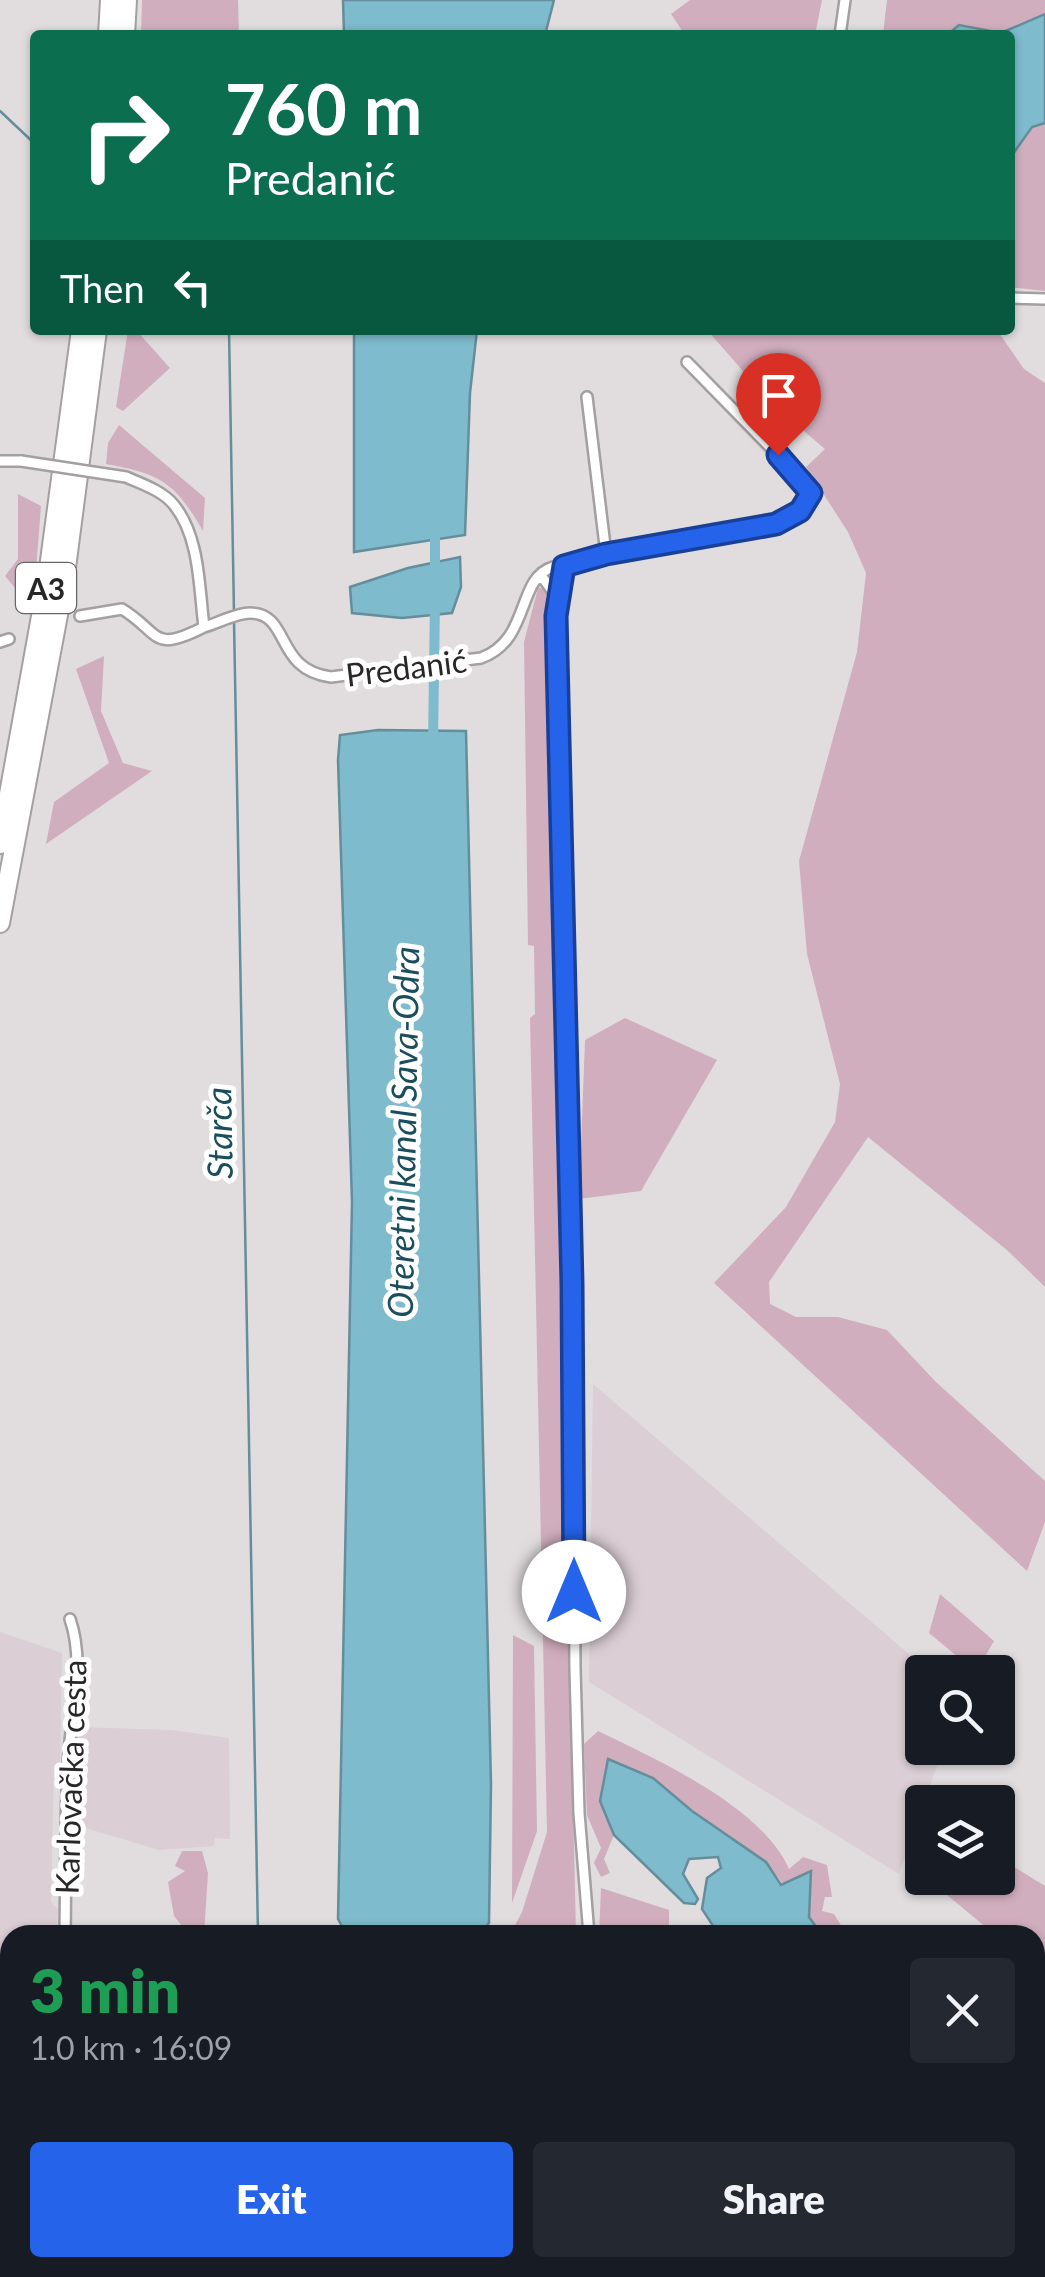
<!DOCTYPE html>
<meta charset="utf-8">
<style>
:root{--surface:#171b24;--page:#242831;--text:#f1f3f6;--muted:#9ea1a6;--accent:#2563eb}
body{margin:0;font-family:Lato,sans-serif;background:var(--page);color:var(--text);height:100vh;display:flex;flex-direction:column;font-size:38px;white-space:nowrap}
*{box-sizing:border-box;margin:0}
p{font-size:32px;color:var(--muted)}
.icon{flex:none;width:55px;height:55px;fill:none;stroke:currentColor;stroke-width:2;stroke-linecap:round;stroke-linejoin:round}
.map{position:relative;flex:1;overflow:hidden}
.side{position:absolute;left:0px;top:1925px;width:1045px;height:352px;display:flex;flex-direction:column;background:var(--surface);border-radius:30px 30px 0 0;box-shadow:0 2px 8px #0004}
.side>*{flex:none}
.top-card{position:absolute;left:30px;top:30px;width:985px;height:305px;border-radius:10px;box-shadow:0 2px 8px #0004;background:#0b6e4f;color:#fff;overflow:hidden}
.fabs{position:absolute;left:905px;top:1655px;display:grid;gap:20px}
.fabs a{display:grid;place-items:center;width:110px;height:110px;border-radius:10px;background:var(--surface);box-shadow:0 2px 8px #0004;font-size:50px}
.pin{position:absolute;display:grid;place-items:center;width:85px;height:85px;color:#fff;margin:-102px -42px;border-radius:50% 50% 50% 0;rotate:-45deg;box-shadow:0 0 10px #0007}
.pin .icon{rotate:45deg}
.me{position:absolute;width:110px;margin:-55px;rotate:0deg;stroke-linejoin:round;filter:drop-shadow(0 0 8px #0008)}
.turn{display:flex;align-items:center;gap:35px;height:210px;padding:0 30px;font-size:45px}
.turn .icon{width:130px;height:130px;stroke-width:2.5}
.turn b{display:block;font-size:70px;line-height:85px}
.then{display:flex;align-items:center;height:95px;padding:0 30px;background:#0003;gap:20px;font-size:38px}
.round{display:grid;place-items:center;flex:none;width:105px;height:105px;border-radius:10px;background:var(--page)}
.headline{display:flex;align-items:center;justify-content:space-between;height:170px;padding:0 30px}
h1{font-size:60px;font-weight:800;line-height:75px;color:#1e9e55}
.action{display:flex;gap:20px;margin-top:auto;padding:20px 30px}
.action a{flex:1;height:115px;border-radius:10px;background:var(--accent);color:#fff;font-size:40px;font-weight:800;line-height:115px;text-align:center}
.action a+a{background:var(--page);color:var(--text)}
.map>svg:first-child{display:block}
.built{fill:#dbced4}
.green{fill:#d1aebe}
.water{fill:#7ebbcd;stroke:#648e9b;stroke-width:2.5}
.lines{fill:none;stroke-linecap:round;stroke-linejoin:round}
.stream{stroke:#648e9b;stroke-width:2.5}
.canal{stroke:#7ebbcd;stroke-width:10}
.street-casing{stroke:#a49fa1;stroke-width:14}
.primary-casing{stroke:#a49fa1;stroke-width:19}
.highway-casing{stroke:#a49fa1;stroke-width:22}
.street{stroke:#fff;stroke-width:9}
.primary{stroke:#fff;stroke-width:14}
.highway{stroke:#fff;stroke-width:18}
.street-bridge-casing{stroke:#a49fa1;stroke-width:14;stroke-linecap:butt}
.street-bridge{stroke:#fff;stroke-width:9}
.route-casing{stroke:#184099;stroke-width:25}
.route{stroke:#2563eb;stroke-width:18}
.labels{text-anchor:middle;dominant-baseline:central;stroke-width:10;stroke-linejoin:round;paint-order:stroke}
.shield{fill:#fff;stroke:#686768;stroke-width:2.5}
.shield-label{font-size:30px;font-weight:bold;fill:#282627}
.street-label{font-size:32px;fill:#282627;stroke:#fff}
.water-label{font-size:35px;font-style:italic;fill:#1a4e5c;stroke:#fff}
</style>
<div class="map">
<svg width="1045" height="2277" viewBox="0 0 1045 2277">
<rect width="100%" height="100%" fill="#e1dddf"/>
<path class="built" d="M593 1384 930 1672H922V1748H943L899 1874 589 1682Z
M0 1632 62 1653 60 1764 54 1771 51 1902 58 1909 57 1935H10V2123L0 2143Z
M78 1727 172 1730 229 1738 230 1839 215 1838 214 1846 159 1850 72 1824Z"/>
<path class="green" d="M142 0H238L239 35H141Z
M690 0H822L815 35H685L671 14Z
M887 0H1045V291L1010 287V35H883Z
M128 330H136L170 368 123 411 116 407Z
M707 330H997L1024 369 1045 383V1287L1008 1251 868 1137 769 1282 770 1304 796 1317H838L887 1330 936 1382 1045 1481V1522L1027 1571 714 1283 786 1207 835 1122 840 1084 807 954 799 861 857 652 866 573 848 532 806 467 825 449 771 403Z
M119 425 205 498 203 531C175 483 162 474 106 464L108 443Z
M18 494 41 506 33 610 5 576 18 559Z
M546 587 576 1935H510L522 1912 547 1832 530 1018 535 1014 534 946 528 945 524 642 538 588Z
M104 656 101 711 123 763 152 771 46 844 54 802 109 763 76 669Z
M625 1018 717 1060 641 1191 579 1199 585 1040Z
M940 1594 994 1641 976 1672 929 1633Z
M513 1635 534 1646 537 1831 512 1903Z
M598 1731C658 1760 762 1807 789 1869L803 1857 827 1865 832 1897H825L822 1911 834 1914 847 1935H822L766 1862 692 1811 653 1778 609 1760 600 1801 614 1835 604 1859 610 1873 601 1877 594 1863 601 1848 587 1815 584 1744Z
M182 1851H202L208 1873 204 1935H189L174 1916 168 1882 185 1871 175 1866Z
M998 1857 1045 1886V2277H793L770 2268H1035V1935H990L987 1928 930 1881 932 1878H998Z
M601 1888 669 1910V1935H599Z
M301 2268H556V2277H300Z"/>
<path class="water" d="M343 0H554L545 35H344Z
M1045 14V123L1032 127 1010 158V35H947L959 25 1001 33Z
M354 330H477L470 393 465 535 354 552Z
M460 557 461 587 452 613 402 618 352 613 350 587 408 568Z
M378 730 466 731 491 1784 489 1923 479 1934 469 1935H347L338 1919 352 1202 338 760 340 735Z
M608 1759 653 1778 692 1811 766 1862 781 1885 811 1871 809 1917 822 1935H719L702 1909 707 1878 721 1868 718 1857 689 1859 683 1874 698 1899 695 1904 684 1903 614 1835 600 1801Z"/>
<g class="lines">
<path class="stream" d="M0 111 35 144
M229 330 234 613
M234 621 258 1935
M250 2277 251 2268"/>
<path class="canal" d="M435 574V526
M433 744 435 601
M419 2277V2268"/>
<g class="street-casing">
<path id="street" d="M840 35 845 0
M1010 298 1045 299
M587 397 606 554
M0 461H21
M126 477C142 484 163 491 174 505 200 537 199 588 204 627 218 623 236 613 250 613 291 613 274 670 331 677L481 658C531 640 516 578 553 567 615 548 769 546 808 501L809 487 687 362
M564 566 556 616 572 1284 575 1669 579 1813 589 1935
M537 579 543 578 555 595V603
M80 616 122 609C161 633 151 654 204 627
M0 642 9 639
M65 1935C66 1878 65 1821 68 1765 70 1718 86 1665 70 1619
M0 2166 10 2145
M573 2277 574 2268"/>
</g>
<g class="primary-casing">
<path id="primary" d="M0 2219 10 2224
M83 2268 96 2277"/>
</g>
<g class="highway-casing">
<path id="highway" d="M108 35 110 0
M125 35 127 0
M0 844 47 583 81 330
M0 923 64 583 97 330"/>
</g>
<use href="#street" class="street"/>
<use href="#primary" class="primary"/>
<use href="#highway" class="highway"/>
<g class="street-bridge-casing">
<path id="street-bridge" d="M21 461 126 477"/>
</g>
<use href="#street-bridge" class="street-bridge"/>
</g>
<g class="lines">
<g class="route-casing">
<path id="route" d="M574 1592 572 1284 556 616 564 566 606 554 776 524 800 511 811 493 778 455"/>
</g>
<use href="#route" class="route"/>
</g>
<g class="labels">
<rect class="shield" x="16" y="563" width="60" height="50" rx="8"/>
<g class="shield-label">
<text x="46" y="588">A3</text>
</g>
<g class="street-label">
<text transform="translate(406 667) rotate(-7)">Predanić</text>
<text transform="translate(70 1777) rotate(-88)">Karlovačka cesta</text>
</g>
<g class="water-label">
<text transform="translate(402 1132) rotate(-89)">Oteretni kanal Sava-Odra</text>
<text transform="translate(218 1133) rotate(-91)">Starča</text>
</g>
</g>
</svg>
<div class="fabs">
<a><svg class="icon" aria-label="search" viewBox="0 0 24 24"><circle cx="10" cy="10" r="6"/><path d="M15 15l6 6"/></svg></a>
<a><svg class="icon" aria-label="layers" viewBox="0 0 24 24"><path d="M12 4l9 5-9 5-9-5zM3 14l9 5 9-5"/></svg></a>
</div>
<div class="pin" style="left:778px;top:455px;background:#d93025"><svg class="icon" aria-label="arrive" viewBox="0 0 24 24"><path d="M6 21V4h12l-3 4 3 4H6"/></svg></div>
<svg class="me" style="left:574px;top:1592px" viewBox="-20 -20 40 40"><circle r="19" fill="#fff"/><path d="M0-13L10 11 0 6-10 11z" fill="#2563eb"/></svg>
<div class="top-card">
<div class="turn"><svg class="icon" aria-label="right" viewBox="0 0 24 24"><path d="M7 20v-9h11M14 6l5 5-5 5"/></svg><div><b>760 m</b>Predanić</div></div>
<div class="then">Then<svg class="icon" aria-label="left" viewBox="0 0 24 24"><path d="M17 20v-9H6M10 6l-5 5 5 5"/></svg></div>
</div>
<section class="side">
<div class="headline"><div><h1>3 min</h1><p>1.0 km · 16:09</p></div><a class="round"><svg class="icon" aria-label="close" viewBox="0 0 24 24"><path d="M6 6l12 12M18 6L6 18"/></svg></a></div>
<div class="action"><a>Exit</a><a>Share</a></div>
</section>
</div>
